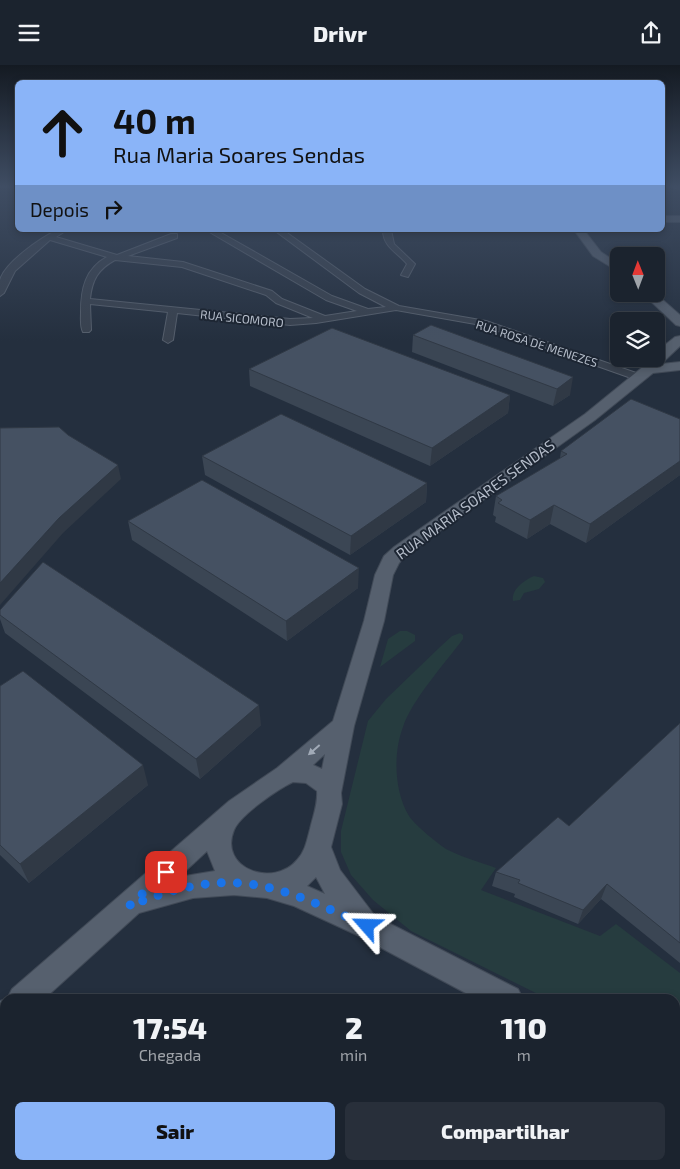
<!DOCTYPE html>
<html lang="pt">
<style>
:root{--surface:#1b232e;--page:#282f3a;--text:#f1f3f6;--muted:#a0a4aa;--line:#39404a;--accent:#8ab4f8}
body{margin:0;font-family:"Exo 2",sans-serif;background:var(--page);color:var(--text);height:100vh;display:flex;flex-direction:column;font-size:19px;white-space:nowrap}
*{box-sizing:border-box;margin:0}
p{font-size:16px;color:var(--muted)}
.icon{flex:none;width:28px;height:28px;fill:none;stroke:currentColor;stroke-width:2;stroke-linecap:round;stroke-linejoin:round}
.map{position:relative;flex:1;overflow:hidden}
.details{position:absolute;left:0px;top:929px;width:680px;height:176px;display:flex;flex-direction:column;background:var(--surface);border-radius:15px 15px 0 0;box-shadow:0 2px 8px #0003,0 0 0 1px var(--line)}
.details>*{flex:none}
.hud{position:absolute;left:15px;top:15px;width:650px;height:152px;border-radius:8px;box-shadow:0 2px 8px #0003,0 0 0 1px var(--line);background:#8ab4f8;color:#111;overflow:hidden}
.needle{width:32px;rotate:359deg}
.fabs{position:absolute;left:610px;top:182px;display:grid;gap:10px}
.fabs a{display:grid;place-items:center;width:55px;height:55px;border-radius:8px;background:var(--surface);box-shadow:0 2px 8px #0003,0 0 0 1px var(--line);font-size:25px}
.pin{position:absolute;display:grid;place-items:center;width:42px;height:42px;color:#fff;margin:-21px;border-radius:10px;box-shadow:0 2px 8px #0006}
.me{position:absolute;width:55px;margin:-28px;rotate:295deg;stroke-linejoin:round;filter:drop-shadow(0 0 4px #0008)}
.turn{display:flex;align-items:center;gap:18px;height:105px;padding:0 15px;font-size:22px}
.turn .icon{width:65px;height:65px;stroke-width:2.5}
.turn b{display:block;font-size:35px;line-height:42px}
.then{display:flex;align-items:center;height:48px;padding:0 15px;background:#0003;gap:10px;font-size:19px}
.eta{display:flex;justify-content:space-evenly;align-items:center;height:85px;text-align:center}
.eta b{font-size:30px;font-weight:800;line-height:35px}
.primary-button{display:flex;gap:10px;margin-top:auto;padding:10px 15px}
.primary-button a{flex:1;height:58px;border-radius:8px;background:var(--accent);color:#111;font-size:20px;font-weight:800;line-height:58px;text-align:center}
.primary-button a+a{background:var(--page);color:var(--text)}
header{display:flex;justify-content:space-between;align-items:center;height:65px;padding:0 15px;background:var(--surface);font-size:22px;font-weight:800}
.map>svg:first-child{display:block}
.green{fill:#263c3f}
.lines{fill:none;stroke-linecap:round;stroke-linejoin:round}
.minor-casing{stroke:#565f6c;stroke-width:2}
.major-casing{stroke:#414a57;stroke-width:2}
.minor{fill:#38414e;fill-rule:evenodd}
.major{fill:#56606e;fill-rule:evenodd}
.wall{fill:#3b4654}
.shaded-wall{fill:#303945}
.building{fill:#455162;stroke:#303945}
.oneway{fill:#a1aab7}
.route{stroke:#1a73e8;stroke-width:9;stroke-dasharray:0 16.2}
.labels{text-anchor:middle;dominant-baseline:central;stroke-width:4;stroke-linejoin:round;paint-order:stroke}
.far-street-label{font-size:12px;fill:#b4bcc9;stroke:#1d2633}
.street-label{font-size:15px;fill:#b4bcc9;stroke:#1d2633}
</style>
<header><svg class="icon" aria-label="menu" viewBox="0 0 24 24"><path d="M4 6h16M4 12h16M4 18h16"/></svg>Drivr<svg class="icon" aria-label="share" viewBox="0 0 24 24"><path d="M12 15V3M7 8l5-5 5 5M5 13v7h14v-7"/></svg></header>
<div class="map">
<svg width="680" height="1104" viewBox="0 0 680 1104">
<rect width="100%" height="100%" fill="#242f3e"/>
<path class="green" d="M534 511 543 513 545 517 539 524 524 528 520 535 513 536C511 524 525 515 534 511Z
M400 566H407L415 570V576L380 602 388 574Z
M460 568 463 570V574C446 597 411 636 403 662 393 688 394 726 409 751 416 761 436 777 446 784 461 792 480 797 496 803L481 825 600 871 616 859 680 908V1044L675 1039V934H548L411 866 373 835 351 810 341 787V766L368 656 386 634 440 582 452 571Z"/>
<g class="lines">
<g class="minor-casing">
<path id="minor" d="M671 121H680V124L672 122Z
M57 165H67L56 172 117 190 171 169H177V173L128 191 183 197 272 226 282 234 325 251 357 246 326 235 206 165H216L332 231 368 244 386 242 359 228 274 165H283L365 224 399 241 486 256 642 310 643 312 642 314H634L481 260 396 245 316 258 290 260 177 248 173 275 168 278 163 275 168 247 90 239 91 265 89 267H83C80 261 81 254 81 247 81 224 85 204 107 192L50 175 15 206 4 228 0 231C0 226 0 219 0 215 5 197 41 173 57 165ZM115 195 182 202 266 230 276 238 313 253 290 254 90 234C92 215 98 204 115 195Z
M383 165H391L394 179 415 199 408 212 401 210 407 199C397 187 383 182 383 165Z"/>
</g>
<g class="major-casing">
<path id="major" d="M662 151H680V157H662Z
M574 165H584L601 187 619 199V207L593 191Z
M643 229H656L680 250V261L676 260Z
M680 271V281L661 299 680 297V305L653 308 595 355 406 490 399 498 393 510 384 556 354 661 341 728 342 739 331 782 340 805 375 851 518 924 523 934H477L357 870 294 841 267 833 234 830 193 833 139 848 44 934H7L12 924 229 736 277 703 333 656 364 556 375 510 384 491 394 482 585 349 644 301 651 294H656V287L675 272ZM325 689 322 704 313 700ZM293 717 306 718 317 726C318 739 313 751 310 764 307 775 305 787 297 795 274 823 218 804 234 765 240 750 278 724 293 717ZM207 786 215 806 179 812ZM316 812 325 829 307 821Z
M5 934V966L0 968V936Z
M675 1057 680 1060V1097L675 1095Z"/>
</g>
<use href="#minor" class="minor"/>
<use href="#major" class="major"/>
</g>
<path class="wall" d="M431 260 570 330 553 341 412 287 413 270Z
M249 304 510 330 508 348 430 401 250 321Z
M680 354V410L586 478 550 459 527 474 495 457 496 452 493 450 496 431 560 393 561 386Z
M202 391 427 418 426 437 350 490 205 410Z
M128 456 358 523 287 576 132 475Z
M0 545 261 660 200 714 5 568 0 554Z
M0 621 148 720 29 818 0 790Z
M680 658V898L601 834 578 859 514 832 515 829 492 821 496 807 569 761Z"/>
<path class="shaded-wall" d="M573 312 570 330 553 341 557 324Z
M510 330 508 348 430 401 432 383Z
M680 396V410L586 478 590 459Z
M118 400 121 414 63 468 0 540V518L59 453Z
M427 418 426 437 350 490 351 471Z
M554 440 550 459 527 474 530 455Z
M359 503 358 523 287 576 286 556Z
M259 640 261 660 200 714 196 694Z
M143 700 148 720 29 818 20 799Z
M607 819 601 834 578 859 583 845Z"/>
<path class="building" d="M431 260 573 312 557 324 413 270Z
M332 263 510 330 432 383 249 304Z
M631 334 680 354V396L590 459 554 440 530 455 498 438 502 435 496 431 567 389 561 386Z
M281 349 427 418 351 471 202 391Z
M59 362 68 370 118 400 59 453 0 518V363Z
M202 415 359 503 286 556 128 456Z
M43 497 259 640 196 694 0 550V545Z
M23 606 143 700 20 799 0 780V621Z
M680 658V878L607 819 583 845 518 818 520 815 496 807 558 752 569 761Z"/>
<defs><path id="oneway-solid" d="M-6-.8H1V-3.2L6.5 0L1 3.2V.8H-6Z" transform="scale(1.25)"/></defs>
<use class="oneway" href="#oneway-solid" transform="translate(314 685) rotate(139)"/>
<linearGradient id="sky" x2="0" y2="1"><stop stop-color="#141a22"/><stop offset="0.44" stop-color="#3f4d63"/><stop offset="1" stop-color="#3f4d63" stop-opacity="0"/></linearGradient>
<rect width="680" height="276" fill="url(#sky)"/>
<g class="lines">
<path class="route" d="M166 807 129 841C231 800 271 817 367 861"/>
</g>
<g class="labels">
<g class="far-street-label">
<text transform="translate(242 253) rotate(6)">RUA SICOMORO</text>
<text transform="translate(537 278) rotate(18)">RUA ROSA DE MENEZES</text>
</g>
<g class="street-label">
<text transform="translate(475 434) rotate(-36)">RUA MARIA SOARES SENDAS</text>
</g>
</g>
</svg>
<div class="fabs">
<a><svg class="needle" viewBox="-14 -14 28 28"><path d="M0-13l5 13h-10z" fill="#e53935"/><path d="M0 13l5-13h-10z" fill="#a0a4aa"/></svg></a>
<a><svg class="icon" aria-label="layers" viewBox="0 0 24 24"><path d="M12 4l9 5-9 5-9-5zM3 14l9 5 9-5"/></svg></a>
</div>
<div class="pin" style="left:166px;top:807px;background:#d93025"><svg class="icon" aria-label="arrive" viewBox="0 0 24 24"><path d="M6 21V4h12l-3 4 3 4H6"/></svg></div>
<svg class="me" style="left:367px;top:861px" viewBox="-20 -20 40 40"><path d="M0-17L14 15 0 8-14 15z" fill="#1a73e8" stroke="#fff" stroke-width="4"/></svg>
<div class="hud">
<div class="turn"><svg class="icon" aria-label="ahead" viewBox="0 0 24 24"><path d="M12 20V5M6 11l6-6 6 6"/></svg><div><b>40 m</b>Rua Maria Soares Sendas</div></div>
<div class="then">Depois<svg class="icon" aria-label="right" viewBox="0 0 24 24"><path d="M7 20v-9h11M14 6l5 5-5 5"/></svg></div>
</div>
<section class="details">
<div class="eta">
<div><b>17:54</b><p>Chegada</p></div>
<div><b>2</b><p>min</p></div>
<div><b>110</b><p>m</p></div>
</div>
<div class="primary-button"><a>Sair</a><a>Compartilhar</a></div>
</section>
</div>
